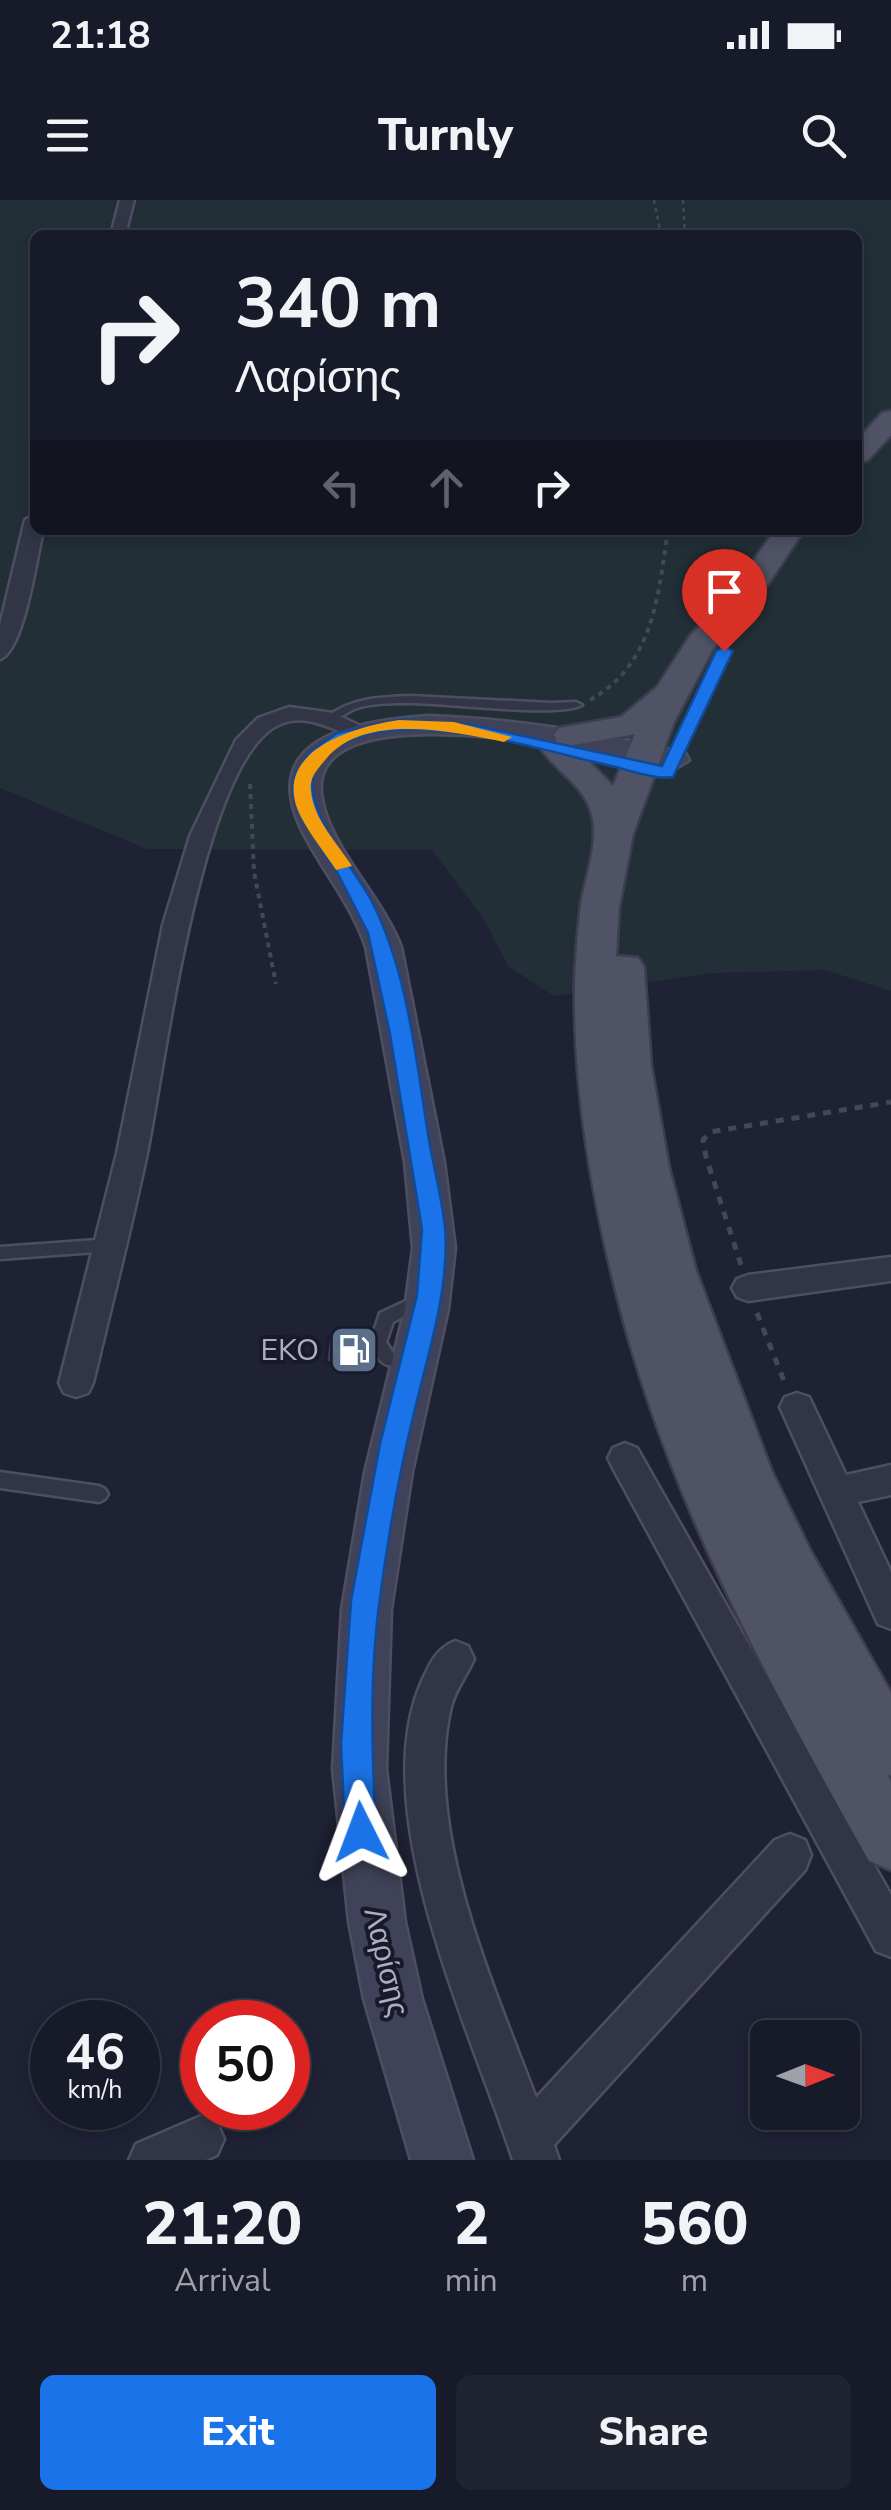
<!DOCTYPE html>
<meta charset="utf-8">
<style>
:root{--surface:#171a28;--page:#202330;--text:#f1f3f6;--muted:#9ea1a8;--line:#363845;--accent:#1a73e8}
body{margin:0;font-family:"Nunito Sans",sans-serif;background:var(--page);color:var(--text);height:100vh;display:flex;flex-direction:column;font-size:38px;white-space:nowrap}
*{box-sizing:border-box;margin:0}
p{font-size:32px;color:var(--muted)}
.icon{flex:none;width:55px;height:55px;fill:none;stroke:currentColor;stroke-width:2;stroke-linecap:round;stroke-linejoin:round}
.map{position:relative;height:1960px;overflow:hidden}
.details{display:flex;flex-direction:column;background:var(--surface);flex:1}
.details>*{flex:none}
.guide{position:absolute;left:30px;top:30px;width:832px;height:305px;border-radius:15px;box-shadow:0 5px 15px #0003,0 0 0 2px var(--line);background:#171a28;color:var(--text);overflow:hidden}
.needle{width:65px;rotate:89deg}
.tools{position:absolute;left:750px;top:1820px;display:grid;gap:20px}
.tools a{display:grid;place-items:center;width:110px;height:110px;border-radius:15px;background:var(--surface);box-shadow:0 5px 15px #0003,0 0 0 2px var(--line);font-size:50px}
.speed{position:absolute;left:30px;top:1800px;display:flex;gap:20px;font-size:50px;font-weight:700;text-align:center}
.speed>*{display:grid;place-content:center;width:130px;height:130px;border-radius:50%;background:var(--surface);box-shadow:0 5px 15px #0003,0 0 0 2px var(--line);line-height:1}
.speed small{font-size:25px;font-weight:400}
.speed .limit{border:15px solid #d22;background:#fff;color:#111}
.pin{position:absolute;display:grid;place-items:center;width:85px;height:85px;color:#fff;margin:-102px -42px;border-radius:50% 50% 50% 0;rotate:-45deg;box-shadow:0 0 10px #0007}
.pin .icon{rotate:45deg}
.me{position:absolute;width:110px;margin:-55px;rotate:357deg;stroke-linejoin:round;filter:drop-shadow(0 0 8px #0008)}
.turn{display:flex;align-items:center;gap:35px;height:210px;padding:0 40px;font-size:45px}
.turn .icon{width:130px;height:130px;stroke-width:2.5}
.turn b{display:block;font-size:70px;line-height:85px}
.lanes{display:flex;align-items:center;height:95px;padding:0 40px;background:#0003;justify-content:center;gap:50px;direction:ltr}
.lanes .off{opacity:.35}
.eta{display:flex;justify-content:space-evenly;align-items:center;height:170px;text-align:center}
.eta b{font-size:60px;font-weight:800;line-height:70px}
.primary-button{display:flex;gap:20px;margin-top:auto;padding:20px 40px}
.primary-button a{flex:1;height:115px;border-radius:15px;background:var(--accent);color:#fff;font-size:40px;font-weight:800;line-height:115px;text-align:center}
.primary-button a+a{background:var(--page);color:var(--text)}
.status{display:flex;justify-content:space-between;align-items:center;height:70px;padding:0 50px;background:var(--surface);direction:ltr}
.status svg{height:28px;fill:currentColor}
header{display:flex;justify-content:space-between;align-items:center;height:130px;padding:0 40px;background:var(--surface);font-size:45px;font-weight:800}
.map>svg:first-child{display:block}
.green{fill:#222f37;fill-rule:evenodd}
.building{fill:#3a3d55;stroke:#1a1c2c;stroke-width:2.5}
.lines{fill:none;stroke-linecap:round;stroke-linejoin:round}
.lane-casing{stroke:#4d4f61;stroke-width:5}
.street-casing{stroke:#4d4f61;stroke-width:5}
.secondary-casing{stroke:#4d4f61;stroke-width:5}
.primary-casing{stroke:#3c3e4f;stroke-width:5}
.path-far2{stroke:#3e4b54;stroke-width:2.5;stroke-dasharray:4 4;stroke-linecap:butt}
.path-far1{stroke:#3e4b54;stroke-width:4;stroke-dasharray:5 5;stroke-linecap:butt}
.path{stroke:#3e4b54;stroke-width:5;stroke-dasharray:8 8;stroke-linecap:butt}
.lane{fill:#323546;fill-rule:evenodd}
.street{fill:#323546;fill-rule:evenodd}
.secondary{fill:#404259;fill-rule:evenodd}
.primary{fill:#505366;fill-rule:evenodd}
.route{fill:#1a73e8;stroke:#114b97;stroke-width:2.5}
.slow{fill:#f59e0b}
.labels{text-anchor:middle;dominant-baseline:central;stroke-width:8;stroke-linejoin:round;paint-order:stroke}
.poi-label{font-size:30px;fill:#acaec3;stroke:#181a2a;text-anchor:end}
.street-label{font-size:30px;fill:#acaec3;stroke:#181a2a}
</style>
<div class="status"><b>21:18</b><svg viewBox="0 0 49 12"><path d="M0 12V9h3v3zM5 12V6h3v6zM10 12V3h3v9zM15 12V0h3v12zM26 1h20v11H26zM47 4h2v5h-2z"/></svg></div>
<header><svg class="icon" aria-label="menu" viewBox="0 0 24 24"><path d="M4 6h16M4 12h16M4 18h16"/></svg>Turnly<svg class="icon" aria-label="search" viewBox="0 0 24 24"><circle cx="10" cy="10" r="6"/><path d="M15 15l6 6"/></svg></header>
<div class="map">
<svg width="891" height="1960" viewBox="0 0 891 1960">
<rect width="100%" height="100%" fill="#1f2235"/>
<path class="green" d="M0 0H891V791L825 770 713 773 554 796 508 766 485 721 432 650 147 649 0 588ZM35 35H858V330H35Z"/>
<path class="building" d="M329 1136 373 1138 370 1165 326 1162Z"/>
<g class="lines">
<g class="lane-casing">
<path id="lane" d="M411 496 551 503 576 502 582 505C556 518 448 503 411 503 394 503 374 503 357 508 346 512 340 520 329 519L327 517C351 498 381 497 411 496Z
M110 1039 115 1041 118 1045 115 1049 110 1051 0 1059V1047Z
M408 1100 414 1101 416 1106 414 1111 393 1122 386 1142 398 1160 396 1165C382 1169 375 1154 370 1143L380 1113Z
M0 1272 99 1286 105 1289 108 1294 105 1299 99 1302 0 1288Z"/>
</g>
<g class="street-casing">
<path id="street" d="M120 0H134L125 35H111Z
M35 314V330H43C37 356 24 452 0 459V425L25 320Z
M289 507 333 513 371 531 360 538C330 530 303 509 273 528 200 575 165 865 147 953 131 1030 111 1107 93 1183L88 1193 76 1197 64 1193 59 1183 117 953 163 725 190 636 236 540 258 518Z
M891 1057V1081L748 1101 737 1097 732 1088 737 1079 748 1075Z
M797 1193 809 1197 846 1275 891 1265V1295L858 1302 891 1372V1429L878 1424 780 1207 785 1197Z
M625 1243 637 1248 891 1695V1757L876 1751 613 1268 608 1258 613 1248Z
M455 1441 468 1446 474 1459C467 1475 455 1490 451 1507 422 1628 494 1786 536 1898L775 1640 790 1634 805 1640 811 1655 805 1670 554 1945 559 1960H513C472 1833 364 1610 422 1481 430 1463 437 1448 455 1441Z
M201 1916 217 1923 224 1939 217 1955 206 1960H129L136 1944Z"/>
</g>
<g class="secondary-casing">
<path id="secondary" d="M429 516C516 519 601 533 685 553L689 560 674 569C619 556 310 485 321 593 326 644 382 696 401 747L444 962 455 1048 448 1109 412 1272 391 1409 386 1569 405 1722 422 1799 473 1960H411L364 1799 349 1722 333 1569 342 1409 365 1272 405 1109 413 1048 405 962 366 747C352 706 326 675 306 638 251 537 355 521 429 516Z"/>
</g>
<g class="primary-casing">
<path id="primary" d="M891 211V235L868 260 858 262V239L882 213Z
M775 330H804L756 402 713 449 674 522 633 634 619 707 616 756 638 758 644 767 651 866 669 968 696 1071 772 1272 811 1352 891 1493V1576L887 1574 891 1581V1670L869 1661C767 1480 664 1291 615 1087 590 987 573 883 575 780 576 755 578 729 581 704 586 675 599 644 592 615 585 586 558 573 542 550L557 540 554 535 559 528 621 517 657 487 690 436 734 389ZM635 534 613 586 573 545 631 535Z"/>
</g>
<path class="path-far2" d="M654 0 661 35
M683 0 685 35"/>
<path class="path-far1" d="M590 500C654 464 658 396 668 330
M250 584 254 672 276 784"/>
<path class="path" d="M741 1065 706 957 703 940 710 932 891 902
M757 1113 786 1186"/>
<use href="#lane" class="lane"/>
<use href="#street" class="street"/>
<use href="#secondary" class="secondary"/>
<use href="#primary" class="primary"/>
</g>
<path class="route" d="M724 446 733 451 673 577C654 580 627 569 607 565 535 549 383 498 323 558 287 594 352 664 370 698 409 772 416 863 430 946 435 972 442 1000 445 1027 450 1089 428 1153 414 1213 399 1274 388 1336 380 1398 369 1475 372 1555 376 1632L372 1643 361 1647 350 1643 345 1632 341 1544 351 1401 380 1244 417 1095 422 1029 390 834 368 733 337 672 300 615 293 592 295 575 310 552 337 533 399 520 468 524 662 566 716 451Z"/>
<path class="slow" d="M399 520 454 522 512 537 504 542C453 532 365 512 326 559 317 570 309 577 311 592 314 620 338 644 352 666L336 670C325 653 311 636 301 617 268 552 352 527 399 520Z"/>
<defs>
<g id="fuel-square" transform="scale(2.5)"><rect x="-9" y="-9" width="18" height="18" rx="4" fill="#5c6f8a" stroke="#181a2a"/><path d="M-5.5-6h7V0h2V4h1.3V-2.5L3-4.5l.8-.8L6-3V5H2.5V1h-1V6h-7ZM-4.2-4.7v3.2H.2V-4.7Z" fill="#fff"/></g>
</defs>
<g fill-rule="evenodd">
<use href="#fuel-square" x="354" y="1150"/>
</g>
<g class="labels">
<g class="poi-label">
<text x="319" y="1150">EKO</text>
</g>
<g class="street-label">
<text transform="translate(386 1762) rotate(77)">Λαρίσης</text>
</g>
</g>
</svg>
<div class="tools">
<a><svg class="needle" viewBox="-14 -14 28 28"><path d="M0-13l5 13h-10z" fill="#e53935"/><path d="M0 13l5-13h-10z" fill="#9ea1a8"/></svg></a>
</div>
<div class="speed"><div>46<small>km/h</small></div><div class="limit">50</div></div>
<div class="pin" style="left:724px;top:451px;background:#d93025"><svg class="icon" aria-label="arrive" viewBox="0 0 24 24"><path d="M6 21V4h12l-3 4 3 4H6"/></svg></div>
<svg class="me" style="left:361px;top:1632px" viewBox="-20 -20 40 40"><path d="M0-17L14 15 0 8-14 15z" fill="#1a73e8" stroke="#fff" stroke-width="4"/></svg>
<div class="guide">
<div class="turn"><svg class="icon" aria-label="right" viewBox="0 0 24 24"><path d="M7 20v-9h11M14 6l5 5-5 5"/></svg><div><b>340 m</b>Λαρίσης</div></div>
<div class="lanes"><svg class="icon off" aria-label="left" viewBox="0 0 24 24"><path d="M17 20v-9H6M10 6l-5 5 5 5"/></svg><svg class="icon off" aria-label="ahead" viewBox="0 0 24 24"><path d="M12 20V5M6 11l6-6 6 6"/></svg><svg class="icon" aria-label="right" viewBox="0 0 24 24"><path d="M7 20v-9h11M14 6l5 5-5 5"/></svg></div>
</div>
</div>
<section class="details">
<div class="eta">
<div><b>21:20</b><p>Arrival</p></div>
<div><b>2</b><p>min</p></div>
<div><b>560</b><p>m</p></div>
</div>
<div class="primary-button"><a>Exit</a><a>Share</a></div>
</section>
